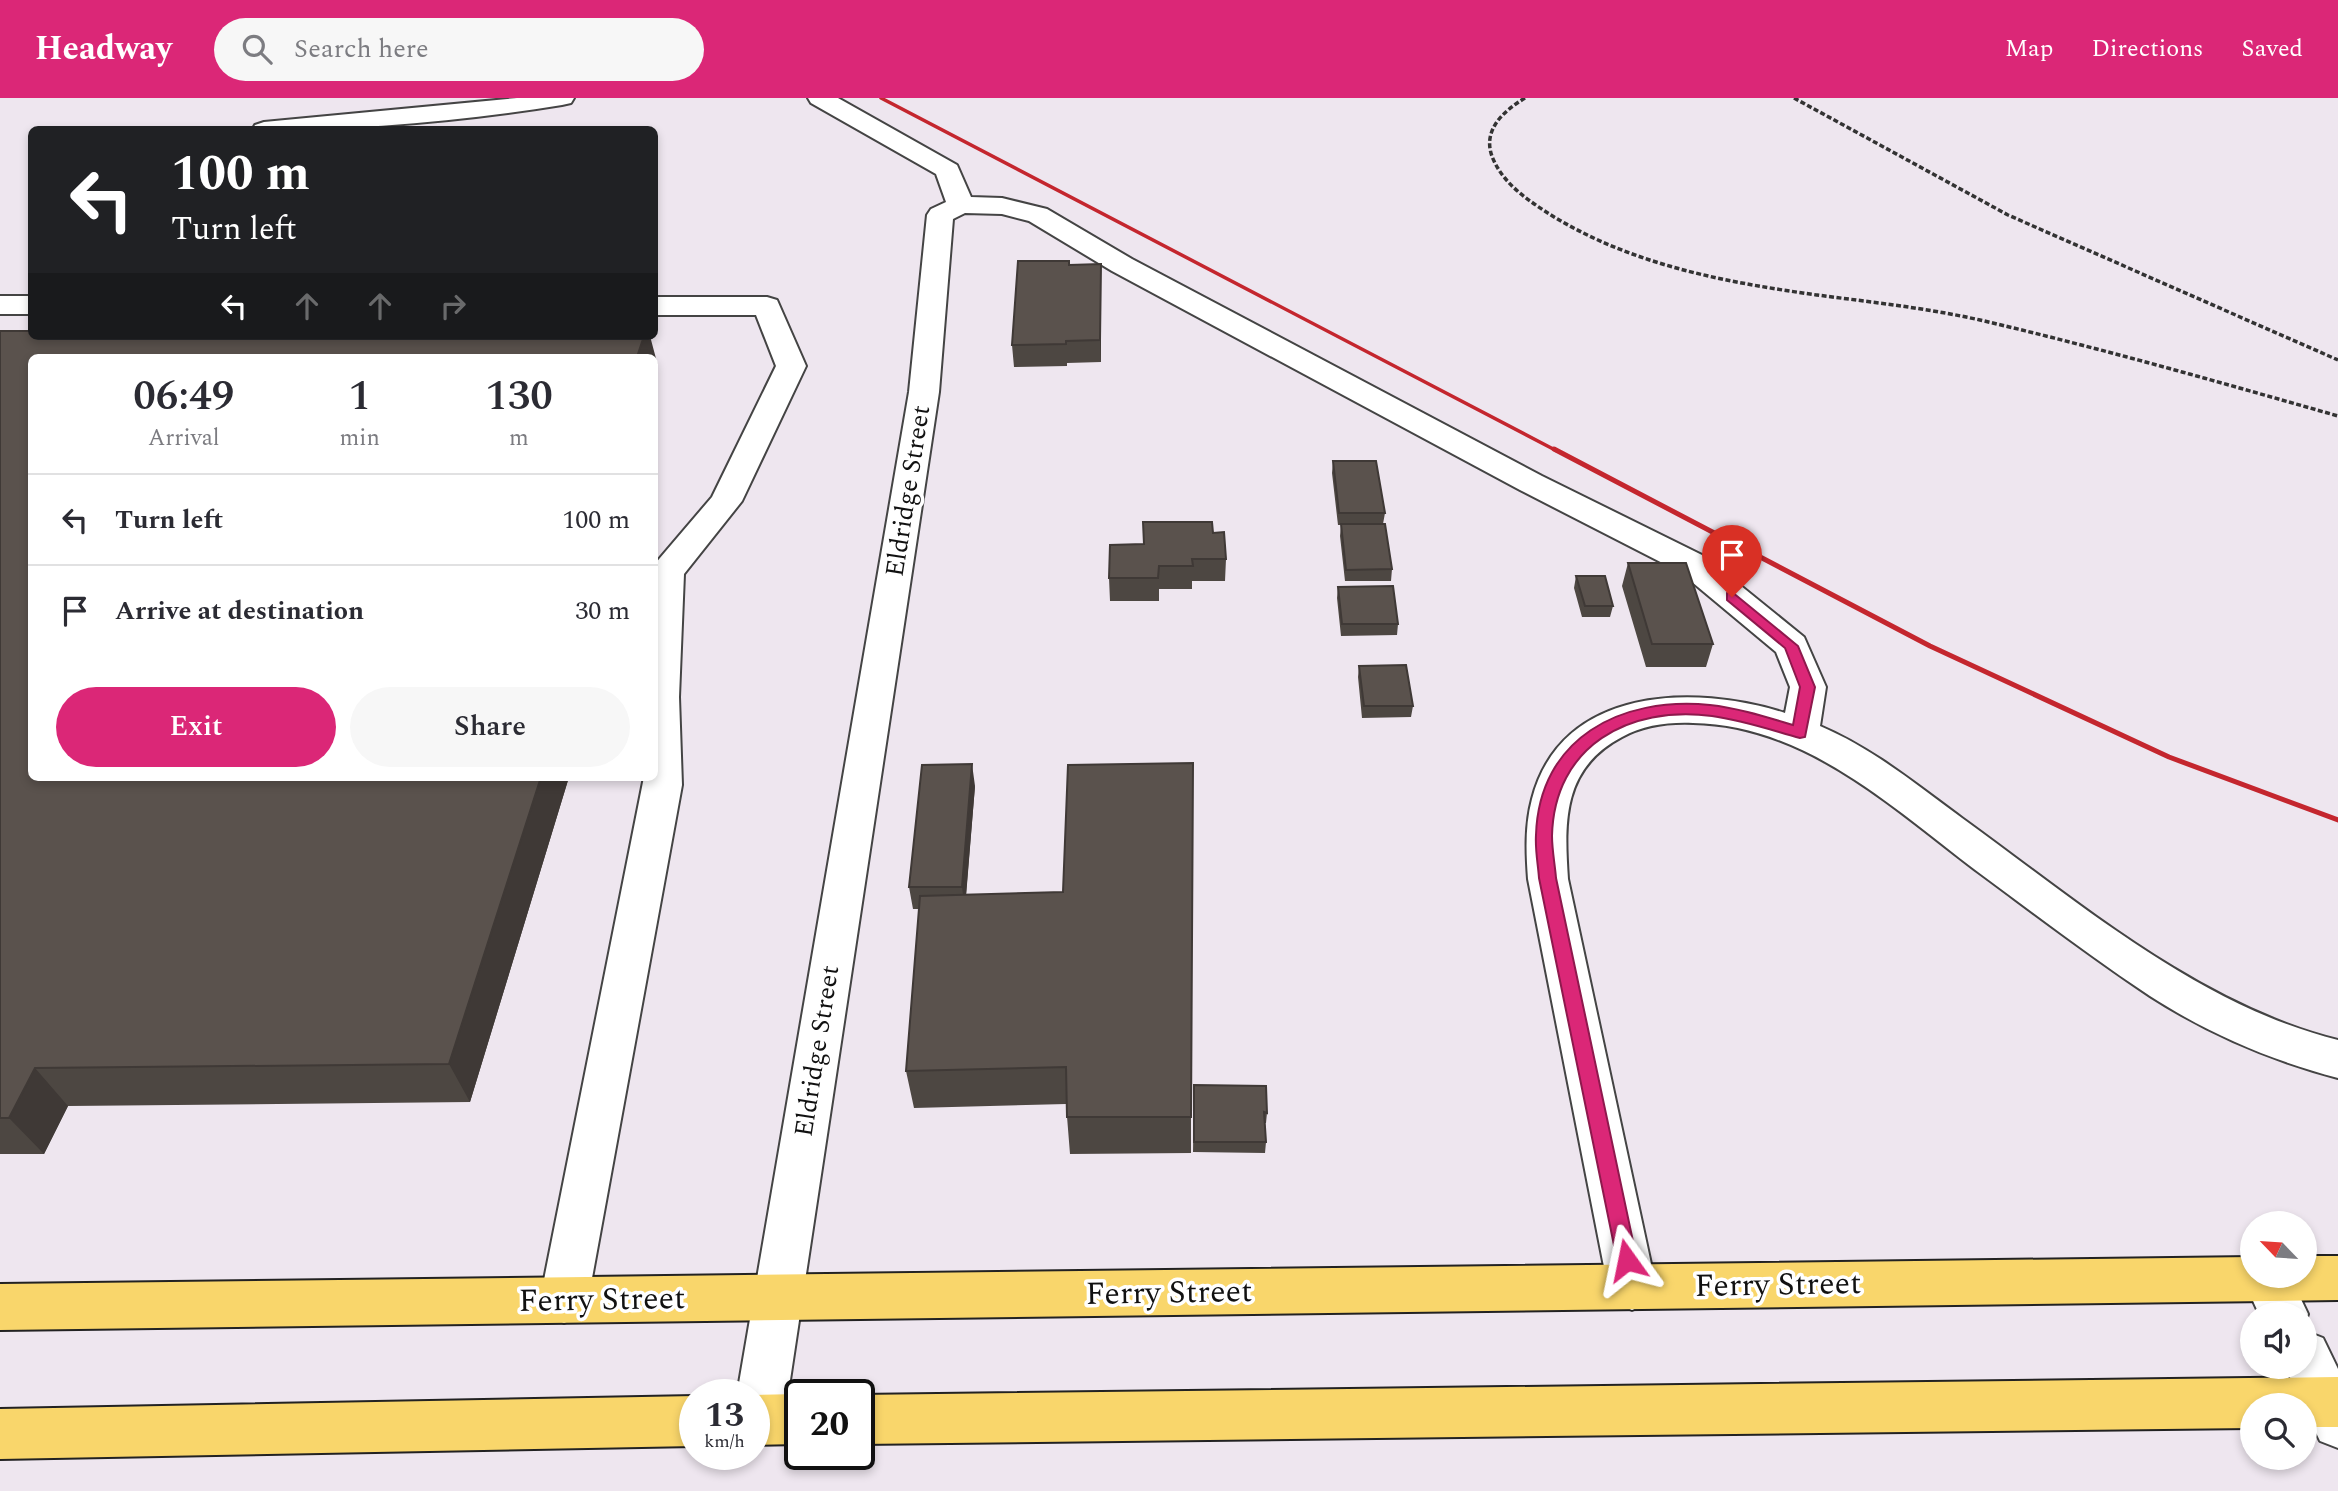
<!DOCTYPE html>
<style>
:root{--surface:#fff;--page:#f7f7f7;--text:#2b2b33;--muted:#7c7c81;--line:#e1e1e2;--accent:#db2777}
body{margin:0;font-family:Spectral,serif;background:var(--page);color:var(--text);height:100vh;display:flex;flex-direction:column;font-size:26px;white-space:nowrap}
*{box-sizing:border-box;margin:0}
p{font-size:23px;color:var(--muted)}
.icon{flex:none;width:38px;height:38px;fill:none;stroke:currentColor;stroke-width:2;stroke-linecap:round;stroke-linejoin:round}
.map{position:relative;flex:1;overflow:hidden}
.sheet{position:absolute;left:28px;top:256px;width:630px;height:427px;display:flex;flex-direction:column;background:var(--surface);border-radius:10px;box-shadow:0 4px 10px #0003}
.sheet>*{flex:none}
.hud{position:absolute;left:28px;top:28px;width:630px;height:214px;border-radius:10px;box-shadow:0 4px 10px #0003;background:#202124;color:#fff;overflow:hidden}
.needle{width:46px;rotate:295deg}
.buttons{position:absolute;left:2240px;top:1113px;display:grid;gap:14px}
.buttons a{display:grid;place-items:center;width:77px;height:77px;border-radius:50%;background:var(--surface);box-shadow:0 4px 10px #0003;font-size:35px}
.speed{position:absolute;left:679px;top:1281px;display:flex;gap:14px;font-size:35px;font-weight:700;text-align:center}
.speed>*{display:grid;place-content:center;width:91px;height:91px;border-radius:50%;background:var(--surface);box-shadow:0 4px 10px #0003;line-height:1}
.speed small{font-size:18px;font-weight:400}
.speed .limit{border:4px solid #111;border-radius:10px;background:#fff;color:#111}
.pin{position:absolute;display:grid;place-items:center;width:60px;height:60px;color:#fff;margin:-72px -30px;border-radius:50% 50% 50% 0;rotate:-45deg;box-shadow:0 0 7px #0007}
.pin .icon{rotate:45deg}
.me{position:absolute;width:77px;margin:-38px;rotate:348deg;stroke-linejoin:round;filter:drop-shadow(0 0 5px #0008)}
.turn{display:flex;align-items:center;gap:24px;height:147px;padding:0 28px;font-size:32px}
.turn .icon{width:91px;height:91px;stroke-width:2.5}
.turn b{display:block;font-size:49px;line-height:60px}
.lanes{display:flex;align-items:center;height:66px;padding:0 28px;background:#0003;justify-content:center;gap:35px;direction:ltr}
.lanes .off{opacity:.35}
.eta{display:flex;justify-content:space-evenly;align-items:center;height:119px;text-align:center}
.eta b{font-size:42px;font-weight:600;line-height:49px}
.action{display:flex;gap:14px;margin-top:auto;padding:14px 28px}
.action a{flex:1;height:80px;border-radius:42px;background:var(--accent);color:#fff;font-size:28px;font-weight:600;line-height:80px;text-align:center}
.action a+a{background:var(--page);color:var(--text)}
ul{padding:0;list-style:none}
li{display:flex;align-items:center;gap:21px;height:91px;padding:0 28px;border-top:2px solid var(--line)}
li div{flex:1}
li b{display:block;font-size:26px}
li em{font-style:normal}
header{display:flex;align-items:center;gap:42px;box-sizing:border-box;height:98px;padding:0 35px;background:var(--accent);color:#fff}
header strong{font-size:33px}
nav{display:flex;gap:38px;margin-inline-start:auto;font-size:24px}
.search{width:490px;height:63px;background:var(--page);display:flex;align-items:center;gap:18px;box-sizing:border-box;padding:0 24px;border-radius:38px;color:var(--muted);font-size:26px}
.map>svg:first-child{display:block}
.industrial{fill:#eee6ef;fill-rule:evenodd}
.lines{fill:none;stroke-linecap:round;stroke-linejoin:round}
.minor-casing{stroke:#444;stroke-width:4}
.major-casing{stroke:#222;stroke-width:4}
.path{stroke:#333;stroke-width:3.5;stroke-dasharray:5 2.5;stroke-linecap:butt}
.minor{fill:#fff;fill-rule:evenodd}
.major{fill:#f9d66b;fill-rule:evenodd}
.rail-far1{stroke:#c4262e;stroke-width:3.5}
.rail{stroke:#c4262e;stroke-width:5}
.wall{fill:#4d4742}
.shaded-wall{fill:#3f3936}
.building{fill:#5a524d;stroke:#3f3936;stroke-width:2}
.route{fill:#db2777;stroke:#8e194d;stroke-width:2}
.labels{text-anchor:middle;dominant-baseline:central;stroke-width:7;stroke-linejoin:round;paint-order:stroke}
.street-label{font-size:26px;fill:#111;stroke:#fff}
.near-street-label{font-size:32px;fill:#111;stroke:#fff}
</style>
<header>
<strong>Headway</strong>
<div class="search"><svg class="icon" aria-label="search" viewBox="0 0 24 24"><circle cx="10" cy="10" r="6"/><path d="M15 15l6 6"/></svg>Search here</div>
<nav><a>Map</a><a>Directions</a><a>Saved</a></nav>
</header>
<div class="map">
<svg width="2338" height="1393" viewBox="0 0 2338 1393">
<rect width="100%" height="100%" fill="#fffdf5"/>
<path class="industrial" d="M0 0H2338V1393H0ZM32 32H654V238H32ZM32 259H654V679H32ZM2252 1125H2305V1178H2252ZM2252 1216H2305V1269H2252ZM695 1297H754V1356H695ZM800 1297H859V1356H800ZM2252 1307H2305V1360H2252Z"/>
<g class="lines">
<g class="minor-casing">
<path id="minor" d="M517 0H574L571 5 562 7C458 24 357 32 252 32L255 27 264 24Z
M808 0H838L957 67 971 99 1002 100 1047 111 1132 161 1542 378 1704 458 1804 539 1826 589 1820 628C1872 650 1917 687 1962 720 2077 803 2199 908 2338 942V980C2270 962 2209 936 2150 898 2091 859 2035 816 1978 774 1893 710 1806 627 1693 625 1668 624 1644 627 1622 639 1563 670 1564 722 1568 781L1656 1189 1649 1205 1632 1212 1615 1205 1608 1189 1528 781C1526 754 1525 727 1532 701 1561 588 1695 586 1785 615L1790 589 1776 554 1680 474 1520 392 1112 173 1029 123 1002 116 965 115 953 121 939 294 784 1322 776 1340 758 1347 754 1346V1297H737L909 294 927 117 931 111 946 104 936 76 811 5Z
M0 198H32V216H0Z
M654 199H767L777 202 806 268 742 403 684 476 679 599 682 687 588 1202 581 1218 564 1225 547 1218 540 1202 644 679H654V467L712 399 776 268 756 217H654Z
M2252 1164V1178H2290L2308 1216 2305 1225V1216H2259L2243 1181Z
M2305 1233 2323 1240 2338 1271V1350L2320 1343 2285 1269H2305Z"/>
</g>
<g class="major-casing">
<path id="major" d="M2305 1158H2338V1202L0 1232V1186L2252 1159V1178H2305Z
M2338 1279V1329H2305V1307H2252V1330L859 1346V1297H857Z
M800 1296 802 1297H800V1346L754 1347V1297Z
M695 1298V1348L0 1361V1311Z"/>
</g>
<path class="path" d="M1525 0C1502 14 1480 34 1494 63 1505 87 1529 103 1551 117 1632 167 1724 184 1817 197 1871 204 1926 210 1980 222 2100 250 2219 284 2338 318
M1794 0 2008 117 2338 262"/>
<use href="#minor" class="minor"/>
<use href="#major" class="major"/>
<path class="rail-far1" d="M881 0 1557 353"/>
<path class="rail" d="M1554 351 1930 548 2169 659 2338 722"/>
</g>
<path class="wall" d="M1069 167 1101 188V264L1067 265V268L1014 269 1012 247Z
M0 233 658 268 32 679H569L470 1004 68 1008 44 1056H0Z
M1333 363 1385 415 1383 426 1392 471 1391 483H1345L1340 438 1341 427H1338L1332 375Z
M1213 435 1226 461 1225 483H1192V491H1159V503H1110L1109 480 1144 446Z
M1628 465 1713 546 1706 569H1646L1622 488Z
M1576 478 1613 508 1610 519H1582L1574 490Z
M1338 489 1398 526 1397 537 1341 538 1337 500Z
M1359 568 1413 608 1411 619 1362 620 1358 579Z
M975 688 966 796 1191 1019V1055L1070 1056 1066 1006 914 1010 906 973 919 811H913L909 789Z
M1194 987 1267 1015 1266 1025H1265L1266 1044 1265 1055 1193 1054Z"/>
<path class="shaded-wall" d="M1101 166V264L1100 242Z
M644 238H650L658 268 654 278V259H637Z
M972 666 975 688 965 811 962 789Z
M541 679H569L470 1004 449 966Z
M35 970 68 1008 44 1056 9 1020Z"/>
<path class="building" d="M1018 163H1069V167L1101 166 1100 242 1066 243V246L1012 247Z
M0 233H32V238H644L637 259H32V679H541L449 966 35 970 9 1020H0Z
M1333 363H1376L1385 415H1339Z
M1143 424H1212L1213 435 1224 434 1226 461H1192L1193 468H1159L1158 480H1109L1110 447 1144 446Z
M1341 426H1385L1392 471 1346 472Z
M1628 465H1686L1713 546H1652Z
M1576 478H1605L1613 508H1585Z
M1393 488 1398 526H1342L1338 489Z
M1406 567 1413 608H1364L1359 568Z
M1193 665 1191 1019H1067L1066 969 906 973 920 798 1063 794 1068 667Z
M972 666 962 789H909L922 667Z
M1194 987 1266 988 1267 1015 1264 1014 1266 1044H1194Z"/>
<path class="route" d="M1732 494 1798 548 1815 589 1805 639 1800 640C1771 632 1742 622 1712 618 1629 607 1554 648 1552 738 1552 752 1555 767 1556 780L1637 1162 1634 1168 1627 1171 1620 1168 1617 1162 1539 780C1538 766 1535 752 1536 737 1539 640 1621 598 1710 607 1738 610 1766 619 1793 627L1800 589 1785 550 1727 502V495Z"/>
<g class="labels">
<g class="street-label">
<text transform="translate(908 393) rotate(-81)">Eldridge Street</text>
<text transform="translate(817 953) rotate(-81)">Eldridge Street</text>
</g>
<g class="near-street-label">
<text transform="translate(1778 1187) rotate(-1)">Ferry Street</text>
<text transform="translate(1169 1195) rotate(-1)">Ferry Street</text>
<text transform="translate(602 1202) rotate(-1)">Ferry Street</text>
</g>
</g>
</svg>
<div class="buttons">
<a><svg class="needle" viewBox="-14 -14 28 28"><path d="M0-13l5 13h-10z" fill="#e53935"/><path d="M0 13l5-13h-10z" fill="#7c7c81"/></svg></a>
<a><svg class="icon" aria-label="sound" viewBox="0 0 24 24"><path d="M4 9h4l5-4v14l-5-4H4zM17 9q2 3 0 6"/></svg></a>
<a><svg class="icon" aria-label="search" viewBox="0 0 24 24"><circle cx="10" cy="10" r="6"/><path d="M15 15l6 6"/></svg></a>
</div>
<div class="speed"><div>13<small>km/h</small></div><div class="limit">20</div></div>
<div class="pin" style="left:1732px;top:499px;background:#d93025"><svg class="icon" aria-label="arrive" viewBox="0 0 24 24"><path d="M6 21V4h12l-3 4 3 4H6"/></svg></div>
<svg class="me" style="left:1627px;top:1162px" viewBox="-20 -20 40 40"><path d="M0-17L14 15 0 8-14 15z" fill="#db2777" stroke="#fff" stroke-width="4"/></svg>
<div class="hud">
<div class="turn"><svg class="icon" aria-label="left" viewBox="0 0 24 24"><path d="M17 20v-9H6M10 6l-5 5 5 5"/></svg><div><b>100 m</b>Turn left</div></div>
<div class="lanes"><svg class="icon" aria-label="left" viewBox="0 0 24 24"><path d="M17 20v-9H6M10 6l-5 5 5 5"/></svg><svg class="icon off" aria-label="ahead" viewBox="0 0 24 24"><path d="M12 20V5M6 11l6-6 6 6"/></svg><svg class="icon off" aria-label="ahead" viewBox="0 0 24 24"><path d="M12 20V5M6 11l6-6 6 6"/></svg><svg class="icon off" aria-label="right" viewBox="0 0 24 24"><path d="M7 20v-9h11M14 6l5 5-5 5"/></svg></div>
</div>
<section class="sheet">
<div class="eta">
<div><b>06:49</b><p>Arrival</p></div>
<div><b>1</b><p>min</p></div>
<div><b>130</b><p>m</p></div>
</div>
<ul>
<li><svg class="icon" aria-label="left" viewBox="0 0 24 24"><path d="M17 20v-9H6M10 6l-5 5 5 5"/></svg><div><b>Turn left</b></div><em>100 m</em></li>
<li><svg class="icon" aria-label="arrive" viewBox="0 0 24 24"><path d="M6 21V4h12l-3 4 3 4H6"/></svg><div><b>Arrive at destination</b></div><em>30 m</em></li>
</ul>
<div class="action"><a>Exit</a><a>Share</a></div>
</section>
</div>
